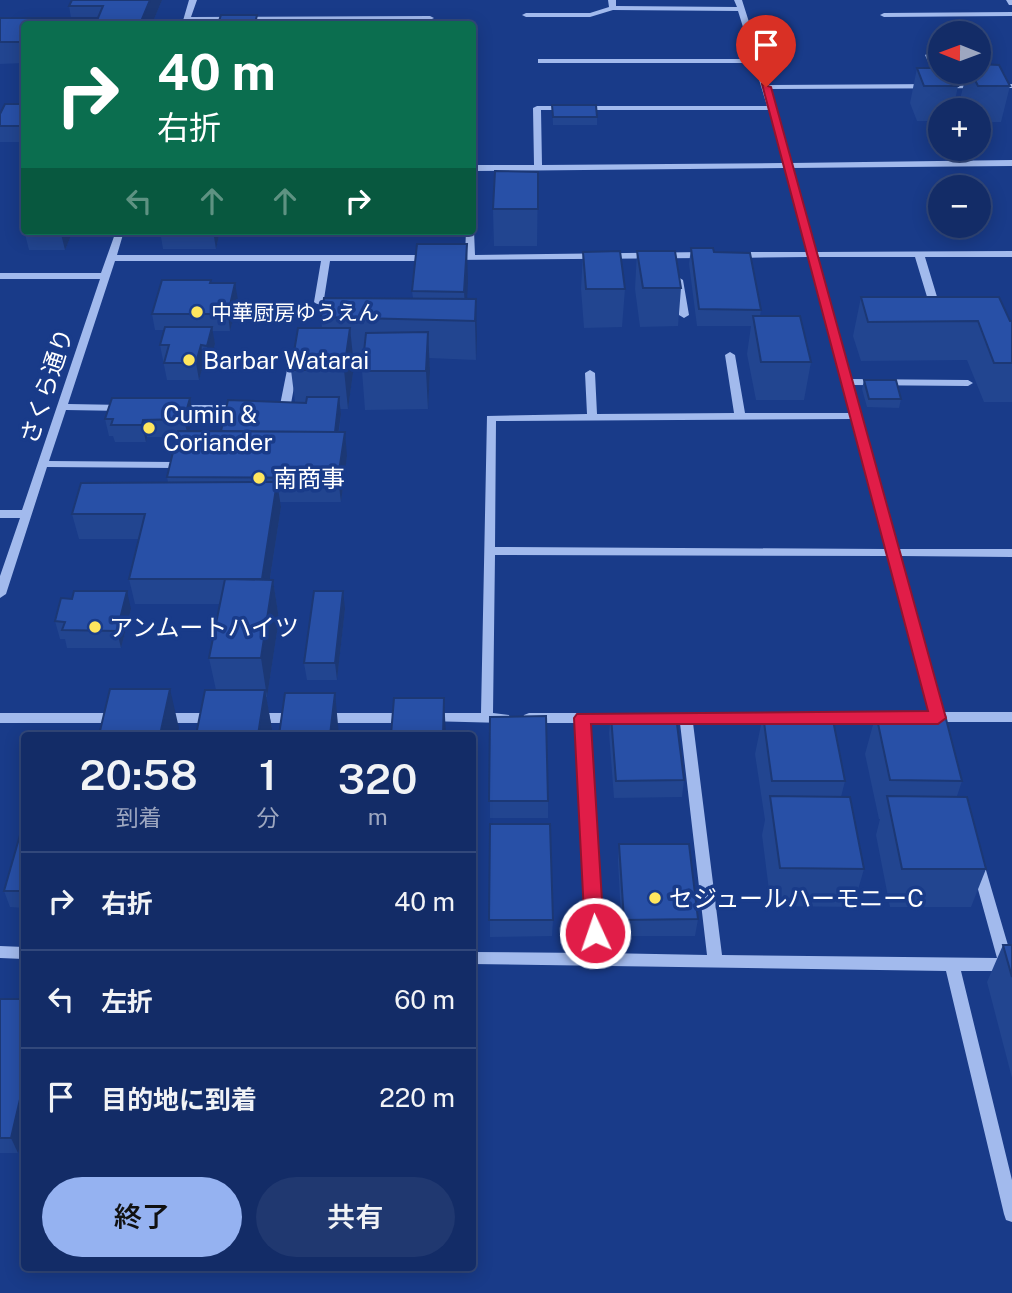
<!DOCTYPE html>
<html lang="ja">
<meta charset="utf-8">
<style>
:root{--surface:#132c67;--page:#203870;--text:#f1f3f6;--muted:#9da7c0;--line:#32487b;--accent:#95b2f1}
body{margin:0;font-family:"Public Sans","Noto Sans JP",sans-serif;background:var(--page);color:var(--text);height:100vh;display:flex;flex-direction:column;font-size:26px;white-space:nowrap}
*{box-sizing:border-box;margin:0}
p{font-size:23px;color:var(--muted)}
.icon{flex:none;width:38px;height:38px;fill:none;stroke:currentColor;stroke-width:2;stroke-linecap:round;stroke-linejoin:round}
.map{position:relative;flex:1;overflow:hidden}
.details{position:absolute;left:21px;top:732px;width:455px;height:539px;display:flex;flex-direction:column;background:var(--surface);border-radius:7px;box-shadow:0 4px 18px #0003,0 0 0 2px var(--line)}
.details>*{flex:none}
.top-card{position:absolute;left:21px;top:21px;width:455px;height:214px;border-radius:7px;box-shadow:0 4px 18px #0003,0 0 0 2px var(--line);background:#0b6e4f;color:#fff;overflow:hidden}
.needle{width:46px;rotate:271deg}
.tools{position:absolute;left:928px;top:21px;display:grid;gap:14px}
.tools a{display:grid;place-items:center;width:63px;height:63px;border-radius:50%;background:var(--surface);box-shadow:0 4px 18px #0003,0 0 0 2px var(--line);font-size:35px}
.pin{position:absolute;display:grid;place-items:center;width:60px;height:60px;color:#fff;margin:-72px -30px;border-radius:50% 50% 50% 0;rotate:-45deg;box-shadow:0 0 7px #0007}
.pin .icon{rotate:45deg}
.me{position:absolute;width:77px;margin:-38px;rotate:357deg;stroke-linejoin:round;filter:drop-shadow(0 0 5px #0008)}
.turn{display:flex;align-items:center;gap:24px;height:147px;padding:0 21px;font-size:32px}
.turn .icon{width:91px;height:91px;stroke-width:2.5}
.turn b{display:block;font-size:49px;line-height:60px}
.lanes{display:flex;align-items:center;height:66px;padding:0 21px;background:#0003;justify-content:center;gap:35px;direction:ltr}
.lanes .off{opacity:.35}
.eta{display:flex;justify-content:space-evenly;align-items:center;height:119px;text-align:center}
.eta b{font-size:42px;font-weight:600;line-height:49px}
.button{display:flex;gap:14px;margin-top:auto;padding:14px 21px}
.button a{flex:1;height:80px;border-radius:42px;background:var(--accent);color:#111;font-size:28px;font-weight:600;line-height:80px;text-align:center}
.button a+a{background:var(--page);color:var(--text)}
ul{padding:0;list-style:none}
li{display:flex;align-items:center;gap:21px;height:98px;padding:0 21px;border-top:2px solid var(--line)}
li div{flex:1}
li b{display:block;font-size:26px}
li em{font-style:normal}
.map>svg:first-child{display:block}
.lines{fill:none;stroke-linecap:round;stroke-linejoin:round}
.minor{fill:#a2baed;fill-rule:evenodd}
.wall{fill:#224590}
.shaded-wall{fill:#1c3875}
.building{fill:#2850a7;stroke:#1c3875;stroke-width:2}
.route{fill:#e11d48;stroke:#92132f;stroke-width:2}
.poi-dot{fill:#ffe65e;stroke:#193b89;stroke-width:2.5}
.labels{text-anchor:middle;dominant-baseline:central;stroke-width:7;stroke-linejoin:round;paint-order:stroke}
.far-poi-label{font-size:21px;fill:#fff;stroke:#193b89;text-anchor:start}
.poi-label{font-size:24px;fill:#fff;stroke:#193b89;text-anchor:start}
.street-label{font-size:24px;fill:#fff;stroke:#193b89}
</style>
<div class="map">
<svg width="1012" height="1293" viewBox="0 0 1012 1293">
<rect width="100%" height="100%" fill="#193b89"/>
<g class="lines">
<path class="minor" d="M189 0H197L191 17 430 16 434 18 430 20 190 21 188 24H182Z
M608 0H616V6L737 7 734 0H742L769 85 938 84 925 55 929 53 933 55 944 82 942 84H1012V88L770 89 791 163 1012 160V166L792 168 816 252 1012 251V257H925L941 310 936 313 931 310 915 257H817L851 379 968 380 973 383 968 386 853 385 898 549H1012V557L900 556 943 712H1012V722H946L945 728H935L933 722 927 720 926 717 930 713 888 556 495 555 493 713 509 715 510 718 509 721 504 723 426 721 425 718 426 715 431 713H481L487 416 587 414 585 373 590 370 595 373 597 414 734 413 725 355 730 352 735 355 745 413H850L808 257 734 258 729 255 734 252H807L784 168 472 171V165H534L533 108 537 106H767L754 63H538V59H753L738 11 613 10 590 17H526L522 15 526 13H590L609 7ZM541 110H769L783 163 542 165ZM852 419 886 549 495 547 496 421Z
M1006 0H1012V5H1009Z
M1012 12V16L884 17 880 15 884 13Z
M472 229 474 231 475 255 705 252 710 255 705 258 448 260V256L465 255 466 231H472Z
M116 231H124L117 255H432L437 258 432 261H330L324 299 341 300V304C334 306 320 307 314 302L321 261H115L68 404 124 405 129 408 124 411 66 410 49 461 174 462 179 465 174 468 47 467 6 594 0 598V576L20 518H0V510H22L100 279H0V273H101Z
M678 277 683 280 689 315 684 318 679 315 673 280Z
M294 357 299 360 290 409 285 412 271 410V406L280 405 289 360Z
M177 405H240L245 408 240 411 173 410 172 408Z
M0 713H119L124 715 125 718 124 721 119 723H0Z
M162 713H214L219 715 220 718 219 721 214 723H162L157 721 156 718 157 715Z
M253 713H298L303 715 304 718 303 721 298 723H253L248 721 247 718 248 715Z
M323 713H406L411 715 412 718 411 721 406 723H323L318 721 317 718 318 715Z
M529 713H627L632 715 633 718 632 721 627 723H590L603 953 707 955 680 723 657 721 656 718 657 715 662 713H777L782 715 783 718 782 721 777 723H693L722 955 997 958 971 864 973 860 978 858 983 860 1012 959V971H961L1012 1180V1222L1006 1220 1004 1214 946 971 472 964V952L588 953 577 723H529L524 721 523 718 524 715Z
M816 713H889L894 715 895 718 894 721 889 723H816L811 721 810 718 811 715Z
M0 946 24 947V959L0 958Z"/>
</g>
<path class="wall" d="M72 0H162L152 24H24V63L0 64V18H71L69 6Z
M917 68 958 86 953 110H940V121H917L910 103Z
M967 72H978L1010 86 1001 122H978V110H965L960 99Z
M24 104V142H0V114Z
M552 105 597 117V125H553Z
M538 172 537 246H494L493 209Z
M73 231 65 250H29L25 234Z
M160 231H220L216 249H163Z
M467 244V299H476V360L429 358 430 371 428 409 365 410 362 371 364 356H353L354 366 348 409H340L341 414 339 432 347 456 341 502H280L281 507 270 579 273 580 279 619 267 697H266L272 729 216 690 209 658 220 604H135L129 579 139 539H79L72 514 168 482 167 477 176 437H147L146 442H115L113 436H109L105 419 190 398 193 415 189 431H221L295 402 291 370 322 328 321 317 413 298 412 291Z
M691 248 714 252 761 310 760 316 811 362 804 400H756L747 354 751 326H697L689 264Z
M637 251 681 288 678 326 640 327 635 289Z
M583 252 625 289 622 327 584 328 581 289Z
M211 280V283L238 300 230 331H212L215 344 210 362H204L199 380H167L160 345 164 330H155L152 314Z
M861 297 1012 321V402H984L967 360 861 361 853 336Z
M864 380 901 399 899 408 867 407 862 389Z
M131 609 121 648H67L65 639H60L55 621Z
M345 609 337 680H307L304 663Z
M876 714 962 781 957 796 986 869 971 907H890L876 835 880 819H879L865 754Z
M763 715 845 781 841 797 864 869 853 907 771 906 762 835 765 820 755 754Z
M611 716 684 780 682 797 614 798 609 733Z
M490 717 548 801V818H490Z
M24 821V908L10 907 4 891Z
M490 824 553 920 552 936 490 937Z
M619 844 698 919 695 936H622L618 861Z
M1003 945H1012V1078L987 982Z
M0 999 18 1153H0Z"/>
<path class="shaded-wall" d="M150 0H162L152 24H140Z
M62 231H73L65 250 61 234Z
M213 231H220L216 249Z
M467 244 468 282 466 321 464 292Z
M235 283 238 300 230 331 228 314Z
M476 299 477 337 476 360 475 321Z
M212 327 215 344 210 362 207 346Z
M350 328 354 366 348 409 344 370Z
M428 332 430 371 428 409 426 371Z
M201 345 204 362 199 380 196 363Z
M339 397 341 414 336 450 334 433Z
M190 398 193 415 188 437 184 419Z
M143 420 147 437 146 442 142 425Z
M345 432 347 456 341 502 338 478Z
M277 482 281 507 266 604 262 579Z
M273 580 279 619 267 697 261 658Z
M127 591 131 609 121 648 117 631Z
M343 591 345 609 337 680 335 663Z
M170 689 179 728 178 735H160Z
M265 690 272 729 271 735H258Z
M335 693 339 735H330Z
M444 698 446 735H443Z
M24 1082V1128L18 1153 11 1138Z"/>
<path class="building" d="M72 0H150L140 24H24V42H0V18H98L103 6H69Z
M221 15H257L255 24H218Z
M978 64 999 65 1010 86H978L971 72H978Z
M917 68H940V72H952L958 86H924Z
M5 104H24V126H0V114Z
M552 105H596L597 117H553Z
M495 171 538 172V209H493Z
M26 231H62L61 234H25Z
M417 244H467L464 292 412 291Z
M691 248H713L714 252 750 253 761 310 699 309Z
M620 251 625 289H586L583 252Z
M637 251H675L681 288H643Z
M162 280H211L210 283H235L228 314H152Z
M861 297H999L1010 321H1012V363H994L978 321 868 322Z
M324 298 476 299 475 321 321 317Z
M753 316H800L811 362H761Z
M165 327H212L207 346 201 345 196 363H164L169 345H160Z
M298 328H350L344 370H291Z
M428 332 426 371H362L366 333Z
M864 380H896L901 399H869Z
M307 397H339L335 432 221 431 228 400 306 403Z
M112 398H190L184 419 143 420 142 425H111L113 419H105Z
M178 431 345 432 338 478 167 477Z
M277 482 262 579H129L145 514H72L81 483Z
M225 579 273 580 261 658H209Z
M74 591H127L117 631 62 630 65 622 55 621 61 598 72 599Z
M314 591H343L335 663H304Z
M110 689H170L160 735H99Z
M205 690H265L258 735H196Z
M285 693H335L330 735H279Z
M394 698H444L443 735H391Z
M876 714 945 715 962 781 890 780Z
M763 715H832L845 781H772Z
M546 716 548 801H489L490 717Z
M611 716H676L684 780 616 781Z
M770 796 850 797 864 869 780 868Z
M887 796 967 797 986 869H902Z
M24 821V891H4Z
M490 824H550L553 920H489Z
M619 844H689L698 919 624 920Z
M1003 945H1012V977Z
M0 999H24V1082L11 1138H0Z"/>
<path class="route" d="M762 84 771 87 946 718 938 724H591L604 933 601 939 595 941 588 939 585 933 574 718 577 714 928 711Z"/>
<g class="poi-dot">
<circle cx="197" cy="312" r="7"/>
<circle cx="189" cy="360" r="7"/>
<circle cx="149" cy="428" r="7"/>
<circle cx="259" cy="478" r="7"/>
<circle cx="95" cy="627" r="7"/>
<circle cx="655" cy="898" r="7"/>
</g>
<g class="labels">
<g class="far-poi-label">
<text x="211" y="312">中華厨房ゆうえん</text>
</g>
<g class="poi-label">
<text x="203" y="360">Barbar Watarai</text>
<text x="163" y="414">Cumin &amp;<tspan x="163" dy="28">Coriander</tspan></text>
<text x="273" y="478">南商事</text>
<text x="109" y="627">アンムートハイツ</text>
<text x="669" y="898">セジュールハーモニーC</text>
</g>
<g class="street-label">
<text transform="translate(46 386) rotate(-72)">さくら通り</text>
</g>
</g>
</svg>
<div class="tools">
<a><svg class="needle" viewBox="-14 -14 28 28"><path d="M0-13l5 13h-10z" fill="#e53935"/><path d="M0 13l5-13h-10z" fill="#9da7c0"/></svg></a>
<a>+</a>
<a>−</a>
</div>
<div class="pin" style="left:766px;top:87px;background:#d93025"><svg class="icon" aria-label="arrive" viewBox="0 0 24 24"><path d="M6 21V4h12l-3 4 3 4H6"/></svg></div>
<svg class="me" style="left:595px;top:933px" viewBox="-20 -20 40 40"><circle r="17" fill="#e11d48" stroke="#fff" stroke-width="3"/><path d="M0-11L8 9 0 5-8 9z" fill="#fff"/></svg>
<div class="top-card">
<div class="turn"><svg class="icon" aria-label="right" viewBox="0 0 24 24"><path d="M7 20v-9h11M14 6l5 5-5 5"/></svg><div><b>40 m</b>右折</div></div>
<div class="lanes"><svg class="icon off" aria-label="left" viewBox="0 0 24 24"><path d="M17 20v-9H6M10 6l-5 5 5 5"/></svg><svg class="icon off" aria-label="ahead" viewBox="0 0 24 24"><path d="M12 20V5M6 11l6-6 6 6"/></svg><svg class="icon off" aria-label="ahead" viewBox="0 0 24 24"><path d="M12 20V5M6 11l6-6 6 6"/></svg><svg class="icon" aria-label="right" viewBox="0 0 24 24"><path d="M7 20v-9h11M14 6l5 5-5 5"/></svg></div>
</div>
<section class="details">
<div class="eta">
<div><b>20:58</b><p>到着</p></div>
<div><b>1</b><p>分</p></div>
<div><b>320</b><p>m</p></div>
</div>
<ul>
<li><svg class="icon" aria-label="right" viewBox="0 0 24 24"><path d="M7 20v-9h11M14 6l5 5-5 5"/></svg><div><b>右折</b></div><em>40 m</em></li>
<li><svg class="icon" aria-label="left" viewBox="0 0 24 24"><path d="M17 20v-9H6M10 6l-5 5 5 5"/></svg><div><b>左折</b></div><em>60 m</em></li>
<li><svg class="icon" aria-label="arrive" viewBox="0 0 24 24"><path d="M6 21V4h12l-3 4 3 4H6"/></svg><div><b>目的地に到着</b></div><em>220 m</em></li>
</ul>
<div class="button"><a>終了</a><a>共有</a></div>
</section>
</div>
